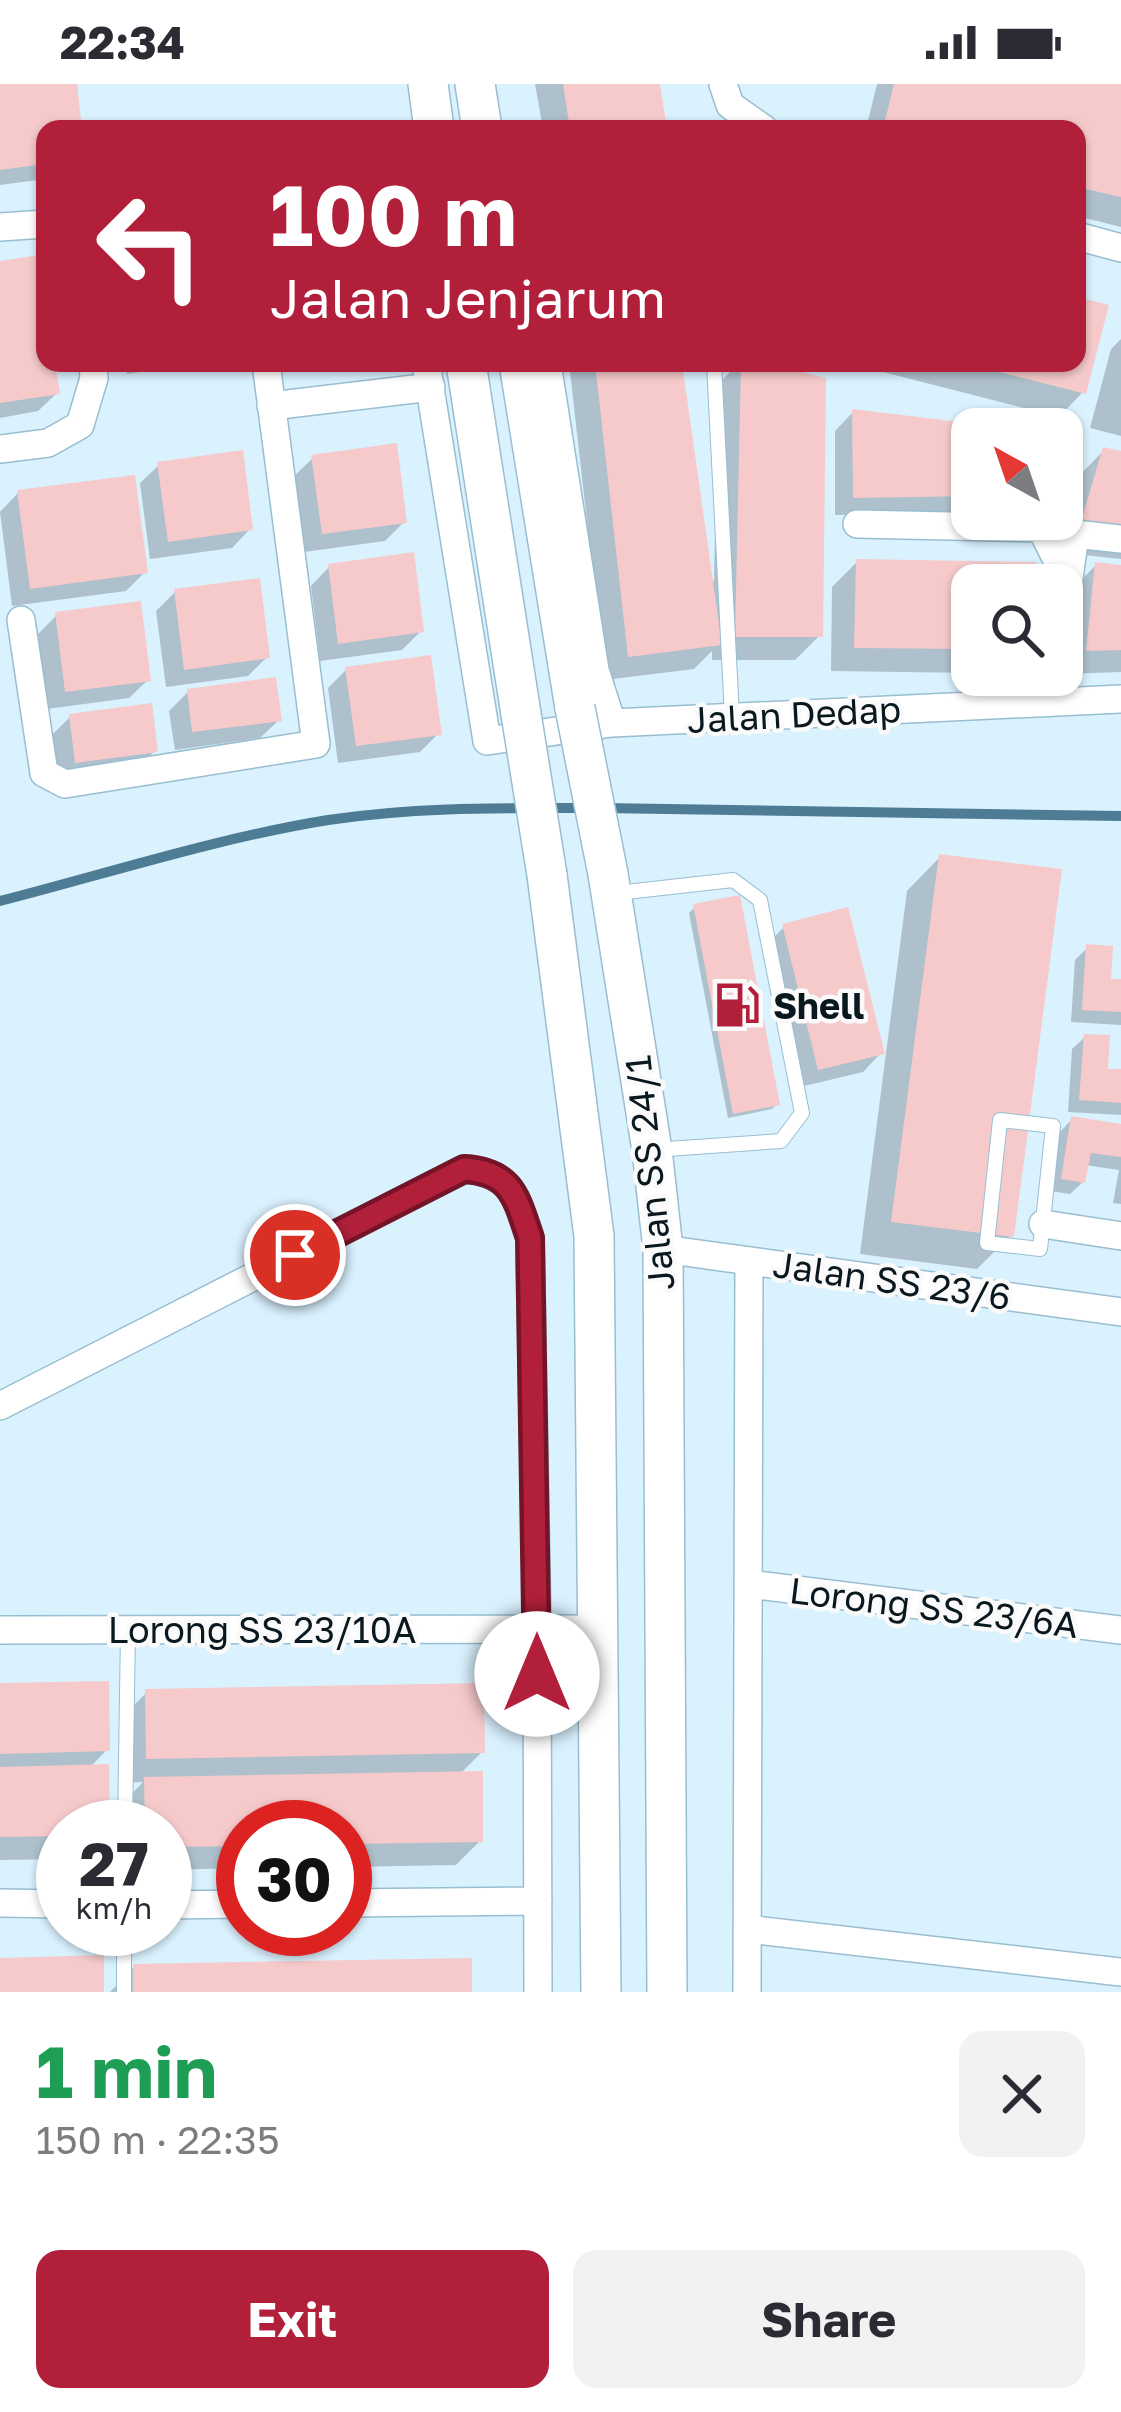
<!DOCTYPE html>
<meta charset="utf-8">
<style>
:root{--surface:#fff;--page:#f2f2f3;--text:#2b2b33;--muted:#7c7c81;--accent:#b21f3b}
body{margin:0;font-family:"Golos Text",sans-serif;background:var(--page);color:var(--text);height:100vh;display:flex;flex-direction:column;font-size:45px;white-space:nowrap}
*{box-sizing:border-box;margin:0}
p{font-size:39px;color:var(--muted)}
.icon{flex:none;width:66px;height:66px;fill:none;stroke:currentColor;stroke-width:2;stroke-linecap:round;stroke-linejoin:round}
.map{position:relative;height:1908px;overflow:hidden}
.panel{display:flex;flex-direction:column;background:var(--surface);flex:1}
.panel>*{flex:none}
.hud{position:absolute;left:36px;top:36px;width:1050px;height:252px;border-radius:24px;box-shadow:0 3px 9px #0004;background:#b21f3b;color:#fff;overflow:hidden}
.needle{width:78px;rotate:320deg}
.fabs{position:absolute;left:951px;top:324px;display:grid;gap:24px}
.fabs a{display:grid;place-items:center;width:132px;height:132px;border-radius:24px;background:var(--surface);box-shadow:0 3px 9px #0004;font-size:60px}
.speed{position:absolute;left:36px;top:1716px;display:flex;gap:24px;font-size:60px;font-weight:700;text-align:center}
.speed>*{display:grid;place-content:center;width:156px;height:156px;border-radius:50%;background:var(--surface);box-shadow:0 3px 9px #0004;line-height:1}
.speed small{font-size:30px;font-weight:400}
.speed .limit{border:18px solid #d22;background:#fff;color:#111}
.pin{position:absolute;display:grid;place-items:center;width:102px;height:102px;color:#fff;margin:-51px;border:6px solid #fff;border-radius:50%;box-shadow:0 3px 12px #0007}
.me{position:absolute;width:132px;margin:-66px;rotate:0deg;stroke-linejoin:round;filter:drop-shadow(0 0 9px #0008)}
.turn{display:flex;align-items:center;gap:42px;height:252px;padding:0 36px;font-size:54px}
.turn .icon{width:156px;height:156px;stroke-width:2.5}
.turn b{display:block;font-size:84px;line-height:102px}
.round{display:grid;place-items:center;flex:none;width:126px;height:126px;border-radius:24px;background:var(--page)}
.summary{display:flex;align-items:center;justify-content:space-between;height:204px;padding:0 36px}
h1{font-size:72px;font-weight:700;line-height:90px;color:#1e9e55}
.cta{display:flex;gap:24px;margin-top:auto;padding:24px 36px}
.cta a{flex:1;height:138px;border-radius:24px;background:var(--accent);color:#fff;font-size:48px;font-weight:700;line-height:138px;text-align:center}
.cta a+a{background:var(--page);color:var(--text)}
.status{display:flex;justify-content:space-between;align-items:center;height:84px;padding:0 60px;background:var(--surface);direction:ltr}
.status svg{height:33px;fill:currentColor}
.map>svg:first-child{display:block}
.shadow{fill:#0003}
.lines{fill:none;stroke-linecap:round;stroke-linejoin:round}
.stream{stroke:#4e7c94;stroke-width:10}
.building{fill:#f6cacb}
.service-casing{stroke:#98bed2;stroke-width:16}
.minor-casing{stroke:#98bed2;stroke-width:30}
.secondary-casing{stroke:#98bed2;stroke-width:42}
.service{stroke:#fff;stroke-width:14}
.minor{stroke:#fff;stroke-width:27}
.secondary{stroke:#fff;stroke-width:39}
.secondary-bridge-casing{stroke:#98bed2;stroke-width:42;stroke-linecap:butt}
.secondary-bridge{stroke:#fff;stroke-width:39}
.route-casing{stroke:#741426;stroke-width:30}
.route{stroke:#b21f3b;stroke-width:21}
.labels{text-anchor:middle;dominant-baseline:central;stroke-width:9;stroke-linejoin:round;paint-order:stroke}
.street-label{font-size:36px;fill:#09171f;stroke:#fafafa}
.poi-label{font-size:36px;font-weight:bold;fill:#09171f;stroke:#fafafa;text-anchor:start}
</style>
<div class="status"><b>22:34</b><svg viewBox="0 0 49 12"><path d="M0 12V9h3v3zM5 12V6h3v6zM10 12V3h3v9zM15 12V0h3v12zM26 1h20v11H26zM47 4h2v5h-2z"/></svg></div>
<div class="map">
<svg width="1121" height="1908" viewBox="0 0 1121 1908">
<rect width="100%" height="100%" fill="#daf1fe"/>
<path class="shadow" d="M0 0H74L79 45H45V95L0 101Z
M535 0H657L664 45H543Z
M877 0H1121V143L1077 132V45H866Z
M0 180 45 231V279H52L57 309 38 327 0 334Z
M1077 216 1083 308 1059 333 848 279H1077Z
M1121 255V352L1090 344 1111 265Z
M126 279H196L127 290Z
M569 279H679L710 498 714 497 718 300 739 279H754L820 551 795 576H712V567L694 585 605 596Z
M853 328 993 345H972V429L835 431V347Z
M1104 366 1121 370V475L1057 468 1080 391Z
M313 374 404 438 385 457 304 468 294 392Z
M159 381 250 445 232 464 150 475 140 399Z
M18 409 145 488 126 507 12 522 0 428Z
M857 478 1033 501H972V589L831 587 832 503Z
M1096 481 1121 484V588L1063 590 1071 506Z
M329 483 421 547 402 566 320 577 311 502Z
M175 508 267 573 248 592 166 603 156 527Z
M57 531 148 596 129 614 47 625 38 550Z
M347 585 439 649 420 668 338 679 328 604Z
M188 608 279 636 260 654 175 666 169 627Z
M70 633 155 667 136 685 57 696 51 652Z
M940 773 1011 1151 977 1185 860 1170 907 807Z
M695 823 777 1020 772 1025 728 1034 689 829Z
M784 843 881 969 863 988 800 1003 765 862Z
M1088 863 1108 897 1121 898V941L1071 938 1075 876Z
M1085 953 1104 987 1121 988V1031L1068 1028 1072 965Z
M1072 1035 1121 1043V1120L1113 1119 1119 1086 1085 1081 1083 1098 1070 1110 1050 1107 1060 1048Z
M0 1602 107 1666 89 1684 107 1743H63V1775L0 1776Z
M147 1608 482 1668 459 1691 481 1756 456 1781 345 1783V1743H243V1784L165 1786V1743H121V1721L143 1698 123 1699 122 1633Z
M134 1883 469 1908H110Z"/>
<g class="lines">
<path class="stream" d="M602 724 1121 732
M0 817C109 789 217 754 328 736 414 723 498 724 584 724"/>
</g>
<path class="building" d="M0 0H77L82 45H45V80L0 86Z
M563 0H660L667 45H570Z
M894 0H1121V113L1077 103V45H883Z
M39 171 45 212V279H55L60 310 0 319V177Z
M1077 213 1109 221 1086 310 972 281 1077 279Z
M595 279H682L722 561 628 573Z
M741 279H766L826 294 823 553H735Z
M852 325 993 342 972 345V412L853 414Z
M397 359 407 439 322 450 311 371Z
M1103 363 1121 367V449L1079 444Z
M243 366 253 446 168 458 157 378Z
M135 391 148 489 30 505 17 406Z
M414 468 424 548 338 560 328 480Z
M856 475 1036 478V501H972V565L854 564Z
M1095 478 1121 481V566L1086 567Z
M260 494 270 574 184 586 174 505Z
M141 517 151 597 65 608 55 528Z
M431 571 442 651 356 662 345 583Z
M276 593 282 637 192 648 187 605Z
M152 619 158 668 75 679 69 630Z
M939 770 1062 785 1014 1153 891 1138Z
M740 811 780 1021 733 1030 693 820Z
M848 823 885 970 818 986 782 840Z
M1086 860 1113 862 1111 895H1121V928L1082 926Z
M1084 950 1110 951 1108 985H1121V1019L1079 1016Z
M1071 1032 1121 1040V1073L1091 1069 1085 1099 1061 1095Z
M109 1597 110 1667 0 1670V1599Z
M484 1599 485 1669 146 1675 145 1605Z
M109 1680 110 1743H63V1752L0 1753V1683Z
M483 1687V1758L345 1760V1743H243V1762L165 1763V1743H145L144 1693Z
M104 1871V1908H0V1874Z
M472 1874V1908H133V1880Z"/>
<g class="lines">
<g class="service-casing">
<path id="service" d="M714 279 732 633
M617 809 733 796 760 816 802 1029 781 1057 653 1066
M1000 1036 1053 1042 1040 1165 987 1159Z
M125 1743 128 1545
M124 1845V1908"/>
</g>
<g class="minor-casing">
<path id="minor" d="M723 0 730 21 764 45
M0 143 45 140
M1077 152 1121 164
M426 279 487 657 612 639 1121 615
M547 279 595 586 612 639
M271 322 431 303
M0 365 48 359 80 341 94 294 93 279
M857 440 1041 444 1062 486 1059 501
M21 536 44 689 65 700 316 660 266 279
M1062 547 1075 450 1121 455
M1043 1140 1121 1152
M663 1165 1121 1228
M0 1322 464 1085C512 1088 516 1113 530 1154L537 1546 538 1908
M748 1500 1121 1546
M0 1546 595 1545
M0 1819 63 1820
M345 1819 538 1817
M165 1821 243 1820
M747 1845 1121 1888
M747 1908 749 1177"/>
</g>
<g class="secondary-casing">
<path id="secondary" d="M428 0 434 45
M475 0 482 45
M466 279 521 630
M519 279 575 624
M608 790 652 1066 663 1165 667 1908
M547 791 594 1152 601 1908"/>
</g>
<use href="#service" class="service"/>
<use href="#minor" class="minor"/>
<use href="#secondary" class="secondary"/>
<g class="secondary-bridge-casing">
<path id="secondary-bridge" d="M575 624 608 790
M521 630 547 791"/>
</g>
<use href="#secondary-bridge" class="secondary-bridge"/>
</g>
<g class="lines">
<g class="route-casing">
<path id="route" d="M295 1171 464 1085C512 1088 516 1113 530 1154L537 1590"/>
</g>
<use href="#route" class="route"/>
</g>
<defs>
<g id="fuel-bare" transform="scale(3.6)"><path d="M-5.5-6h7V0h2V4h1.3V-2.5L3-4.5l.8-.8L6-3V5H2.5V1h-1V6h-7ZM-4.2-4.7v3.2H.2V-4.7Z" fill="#b21f3b" stroke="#fafafa" stroke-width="2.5" paint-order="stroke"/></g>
</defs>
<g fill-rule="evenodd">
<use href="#fuel-bare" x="737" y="921"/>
</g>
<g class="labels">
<g class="street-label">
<text transform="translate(794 630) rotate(-3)">Jalan Dedap</text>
<text transform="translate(649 1089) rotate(-96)">Jalan SS 24/1</text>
<text transform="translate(892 1196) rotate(8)">Jalan SS 23/6</text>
<text transform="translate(934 1523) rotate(7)">Lorong SS 23/6A</text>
<text x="262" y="1545">Lorong SS 23/10A</text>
</g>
<g class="poi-label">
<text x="773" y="921">Shell</text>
</g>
</g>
</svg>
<div class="fabs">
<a><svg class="needle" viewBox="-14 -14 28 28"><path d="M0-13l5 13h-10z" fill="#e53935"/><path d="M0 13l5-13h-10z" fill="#7c7c81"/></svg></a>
<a><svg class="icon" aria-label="search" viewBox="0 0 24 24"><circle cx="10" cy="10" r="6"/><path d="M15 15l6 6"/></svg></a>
</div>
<div class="speed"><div>27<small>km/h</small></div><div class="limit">30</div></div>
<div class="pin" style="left:295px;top:1171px;background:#d93025"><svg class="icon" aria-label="arrive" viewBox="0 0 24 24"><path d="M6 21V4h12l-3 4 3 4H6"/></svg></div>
<svg class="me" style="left:537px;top:1590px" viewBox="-20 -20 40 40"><circle r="19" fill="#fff"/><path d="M0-13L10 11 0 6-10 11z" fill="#b21f3b"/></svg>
<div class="hud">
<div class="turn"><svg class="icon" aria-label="left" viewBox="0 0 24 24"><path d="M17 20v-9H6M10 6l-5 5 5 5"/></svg><div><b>100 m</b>Jalan Jenjarum</div></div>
</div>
</div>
<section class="panel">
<div class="summary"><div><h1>1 min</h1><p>150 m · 22:35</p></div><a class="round"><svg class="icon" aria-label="close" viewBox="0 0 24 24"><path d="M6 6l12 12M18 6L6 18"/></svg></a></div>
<div class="cta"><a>Exit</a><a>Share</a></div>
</section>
